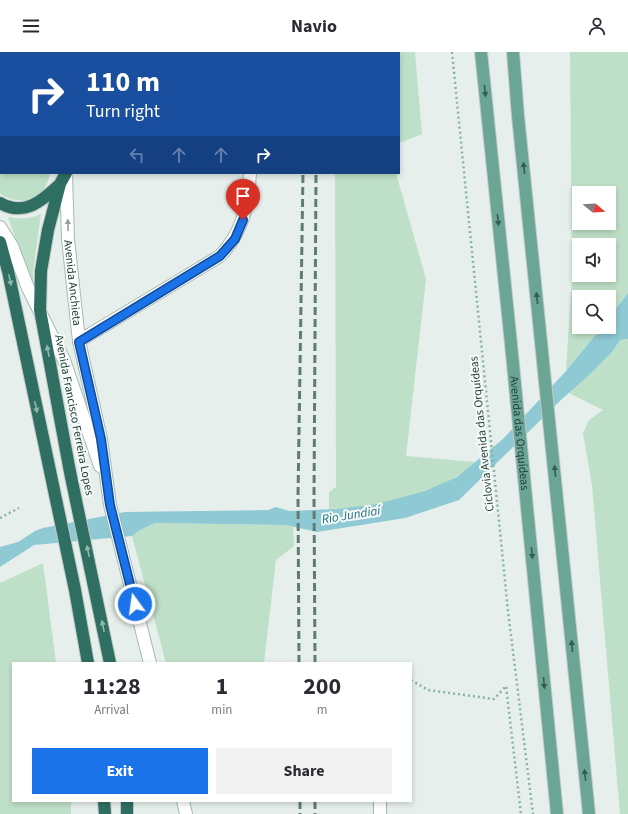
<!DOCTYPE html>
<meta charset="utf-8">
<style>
:root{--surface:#fff;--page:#f2f2f3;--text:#2b2b33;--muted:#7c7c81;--accent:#1a73e8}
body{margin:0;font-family:"Source Sans 3",sans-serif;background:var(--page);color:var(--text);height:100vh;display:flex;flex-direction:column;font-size:15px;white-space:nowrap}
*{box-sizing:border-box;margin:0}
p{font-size:13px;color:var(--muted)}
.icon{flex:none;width:22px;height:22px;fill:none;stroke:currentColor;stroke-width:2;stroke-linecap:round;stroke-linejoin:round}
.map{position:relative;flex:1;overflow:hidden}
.sheet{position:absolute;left:12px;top:610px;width:400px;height:140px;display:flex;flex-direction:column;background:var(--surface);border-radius:0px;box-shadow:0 2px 6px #0003}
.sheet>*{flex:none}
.banner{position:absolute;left:0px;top:0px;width:400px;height:122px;box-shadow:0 2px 6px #0003;background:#1a4fa0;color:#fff;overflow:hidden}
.needle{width:26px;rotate:108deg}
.tools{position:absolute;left:572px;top:134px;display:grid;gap:8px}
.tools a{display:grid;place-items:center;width:44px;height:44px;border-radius:0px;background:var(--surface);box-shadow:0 2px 6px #0003;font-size:20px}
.pin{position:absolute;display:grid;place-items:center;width:34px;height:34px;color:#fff;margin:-41px -17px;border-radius:50% 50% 50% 0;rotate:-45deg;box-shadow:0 0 4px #0007}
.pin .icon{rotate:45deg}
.me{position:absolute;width:44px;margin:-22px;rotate:346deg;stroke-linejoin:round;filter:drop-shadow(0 0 3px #0008)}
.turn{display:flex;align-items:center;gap:14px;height:84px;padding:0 20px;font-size:18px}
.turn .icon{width:52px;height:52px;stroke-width:2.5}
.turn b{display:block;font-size:28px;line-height:34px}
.lanes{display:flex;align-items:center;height:38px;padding:0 20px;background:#0003;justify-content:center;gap:20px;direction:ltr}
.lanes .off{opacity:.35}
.eta{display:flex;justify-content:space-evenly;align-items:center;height:68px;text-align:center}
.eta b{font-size:24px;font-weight:700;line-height:28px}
.primary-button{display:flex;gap:8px;margin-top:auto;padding:8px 20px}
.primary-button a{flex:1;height:46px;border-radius:0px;background:var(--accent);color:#fff;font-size:16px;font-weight:700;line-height:46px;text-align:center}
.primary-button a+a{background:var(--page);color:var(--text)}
header{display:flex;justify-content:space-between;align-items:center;height:52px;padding:0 20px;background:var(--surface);font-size:18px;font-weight:700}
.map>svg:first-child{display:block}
.green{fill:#bfe0c8;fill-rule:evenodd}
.water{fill:#8ec9d4}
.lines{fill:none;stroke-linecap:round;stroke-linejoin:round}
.street-casing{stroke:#a8b8b2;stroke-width:14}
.secondary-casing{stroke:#a4bbb3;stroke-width:14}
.primary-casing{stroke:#c2cac8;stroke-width:14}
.highway-casing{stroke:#c2cac8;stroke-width:14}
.path{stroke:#86b3a5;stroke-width:2.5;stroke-dasharray:2 3;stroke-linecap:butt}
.street{stroke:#fff;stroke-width:12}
.secondary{stroke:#fff;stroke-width:12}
.primary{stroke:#6aa596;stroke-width:12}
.highway{stroke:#2f6f62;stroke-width:12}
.rail{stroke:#5f7d75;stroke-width:3;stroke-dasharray:8 4;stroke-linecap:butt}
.oneway{fill:#365b51}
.oneway2{fill:#92a09c}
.oneway3{fill:#93b5ae}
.route-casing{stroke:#114b97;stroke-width:10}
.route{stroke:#1a73e8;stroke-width:7}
.labels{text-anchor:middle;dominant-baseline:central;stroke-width:4;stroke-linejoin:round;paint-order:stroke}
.street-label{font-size:12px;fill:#24423a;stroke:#f7fbf9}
.water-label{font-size:13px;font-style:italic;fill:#1c6f80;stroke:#f7fbf9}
</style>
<header><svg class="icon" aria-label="menu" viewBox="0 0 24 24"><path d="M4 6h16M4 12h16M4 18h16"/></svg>Navio<svg class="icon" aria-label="person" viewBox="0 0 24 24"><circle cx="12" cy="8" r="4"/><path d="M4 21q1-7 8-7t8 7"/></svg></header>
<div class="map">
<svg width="628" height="762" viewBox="0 0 628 762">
<rect width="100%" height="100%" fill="#e6efeb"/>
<path class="green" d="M335 0H415L422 82 399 91V1Z
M570 0H628V241L609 266V245H579V275H602L566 319 572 225ZM579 141H609V171H579ZM579 193H609V223H579Z
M0 15 1 121H50C46 148 22 155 0 142Z
M335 121H396L426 227 406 404 475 410C469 415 463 421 456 425 418 446 372 455 329 457V440L336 435Z
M41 162 33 220V236L8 165C21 167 30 167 41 162Z
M628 287V762H620L592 434 583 381 589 368 603 358 569 341 612 300 620 288Z
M155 471 286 473 293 475 294 494 276 508 264 611H166L132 484 140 478Z
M43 511 56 611H13V749H71V762H0V531Z"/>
<path class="water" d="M628 241V287L620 288 612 300 587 325 562 347 459 448 405 466 317 480 286 473 155 471 140 478 132 484 34 493 0 515V495L18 490 35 479 43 476 125 460 268 458 276 455 289 459 336 457 377 452 425 439 457 425 503 387 566 319 602 275H609V266Z"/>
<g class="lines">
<g class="street-casing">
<path id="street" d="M255 0V1
M79 289 220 204C243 180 248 154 250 121
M380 762V749"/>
</g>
<g class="secondary-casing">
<g id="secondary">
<path id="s1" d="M66 122 68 187 79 289 101 387 110 453 150 611"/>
<path d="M0 175 12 194 28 236 64 308 100 414"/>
<path d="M183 749 186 762"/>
</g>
</g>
<g class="primary-casing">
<g id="primary">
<path id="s2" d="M481 0 511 292 557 762"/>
<path d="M513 0 518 64 589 762"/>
</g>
</g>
<g class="highway-casing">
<path id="highway" d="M24 0V1
M6 1H13
M66 121 60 132 48 178 41 219 40 258 70 420 110 611
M0 151C24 165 42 149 59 133
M0 190 8 219 75 538 88 611
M104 749 105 762
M127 749V762"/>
</g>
<path class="path" d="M452 0 508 559 533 762
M0 466 19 456
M411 628 428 638 494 647 506 634 521 762"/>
<use href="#street" class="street"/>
<use href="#secondary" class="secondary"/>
<use href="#primary" class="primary"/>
<use href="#highway" class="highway"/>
<path class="rail" d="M304 1V0
M317 1V0
M299 611 298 445 303 121
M315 611 314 445 316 121
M300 749V762
M315 749V762"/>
</g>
<defs><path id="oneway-solid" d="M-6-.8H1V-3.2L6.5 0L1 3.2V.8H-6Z"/></defs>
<g class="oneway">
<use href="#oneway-solid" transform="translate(485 39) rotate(84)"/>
<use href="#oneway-solid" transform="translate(524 116) rotate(-96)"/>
<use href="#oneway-solid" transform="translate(498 168) rotate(84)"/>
<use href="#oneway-solid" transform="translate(537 246) rotate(-96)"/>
<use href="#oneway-solid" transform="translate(555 419) rotate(-96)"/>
<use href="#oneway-solid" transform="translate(532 501) rotate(85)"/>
<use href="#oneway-solid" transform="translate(572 594) rotate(-95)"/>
<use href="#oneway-solid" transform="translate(544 631) rotate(85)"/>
<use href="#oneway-solid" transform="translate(585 723) rotate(-96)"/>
</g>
<use class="oneway2" href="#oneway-solid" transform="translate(68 173) rotate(-92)"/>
<g class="oneway3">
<use href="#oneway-solid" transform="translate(10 228) rotate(78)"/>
<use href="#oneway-solid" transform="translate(48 299) rotate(-101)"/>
<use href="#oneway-solid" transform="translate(36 355) rotate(78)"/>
<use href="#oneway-solid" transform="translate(88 499) rotate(-102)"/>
<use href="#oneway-solid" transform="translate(103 574) rotate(-101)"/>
</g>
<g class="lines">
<g class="route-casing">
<path id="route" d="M135 552 110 453 101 387 79 290 220 204 235 187 243 168"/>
</g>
<use href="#route" class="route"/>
</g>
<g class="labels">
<g class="street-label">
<text stroke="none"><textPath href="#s1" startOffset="109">Avenida Anchieta</textPath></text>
<text transform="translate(74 363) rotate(79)">Avenida Francisco Ferreira Lopes</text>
<text stroke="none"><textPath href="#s2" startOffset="383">Avenida das Orquídeas</textPath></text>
<text transform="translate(482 382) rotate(-96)">Ciclovia Avenida das Orquídeas</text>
</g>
<g class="water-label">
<text transform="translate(351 463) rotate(-9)">Rio Jundiaí</text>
</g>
</g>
</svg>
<div class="tools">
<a><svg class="needle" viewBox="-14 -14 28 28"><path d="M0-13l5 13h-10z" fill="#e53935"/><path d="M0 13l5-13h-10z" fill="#7c7c81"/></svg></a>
<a><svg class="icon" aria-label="sound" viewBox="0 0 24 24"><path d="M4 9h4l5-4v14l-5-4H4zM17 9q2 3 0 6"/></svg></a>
<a><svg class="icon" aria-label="search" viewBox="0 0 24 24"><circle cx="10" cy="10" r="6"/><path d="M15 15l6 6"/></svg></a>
</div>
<div class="pin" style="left:243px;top:168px;background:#d93025"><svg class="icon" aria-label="arrive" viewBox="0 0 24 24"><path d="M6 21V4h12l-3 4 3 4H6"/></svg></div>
<svg class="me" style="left:135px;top:552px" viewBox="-20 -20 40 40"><circle r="17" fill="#1a73e8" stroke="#fff" stroke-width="3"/><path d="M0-11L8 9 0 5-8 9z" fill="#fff"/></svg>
<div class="banner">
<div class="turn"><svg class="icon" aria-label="right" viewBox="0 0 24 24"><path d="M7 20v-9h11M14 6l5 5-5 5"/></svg><div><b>110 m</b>Turn right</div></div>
<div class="lanes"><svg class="icon off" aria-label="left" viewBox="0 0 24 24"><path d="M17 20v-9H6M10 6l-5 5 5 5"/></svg><svg class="icon off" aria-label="ahead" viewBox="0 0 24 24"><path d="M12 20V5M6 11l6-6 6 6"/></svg><svg class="icon off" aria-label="ahead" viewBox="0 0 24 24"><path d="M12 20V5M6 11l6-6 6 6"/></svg><svg class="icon" aria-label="right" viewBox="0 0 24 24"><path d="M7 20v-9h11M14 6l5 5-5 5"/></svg></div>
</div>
<section class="sheet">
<div class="eta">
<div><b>11:28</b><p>Arrival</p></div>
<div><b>1</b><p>min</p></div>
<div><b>200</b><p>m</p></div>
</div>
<div class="primary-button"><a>Exit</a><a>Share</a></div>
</section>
</div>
